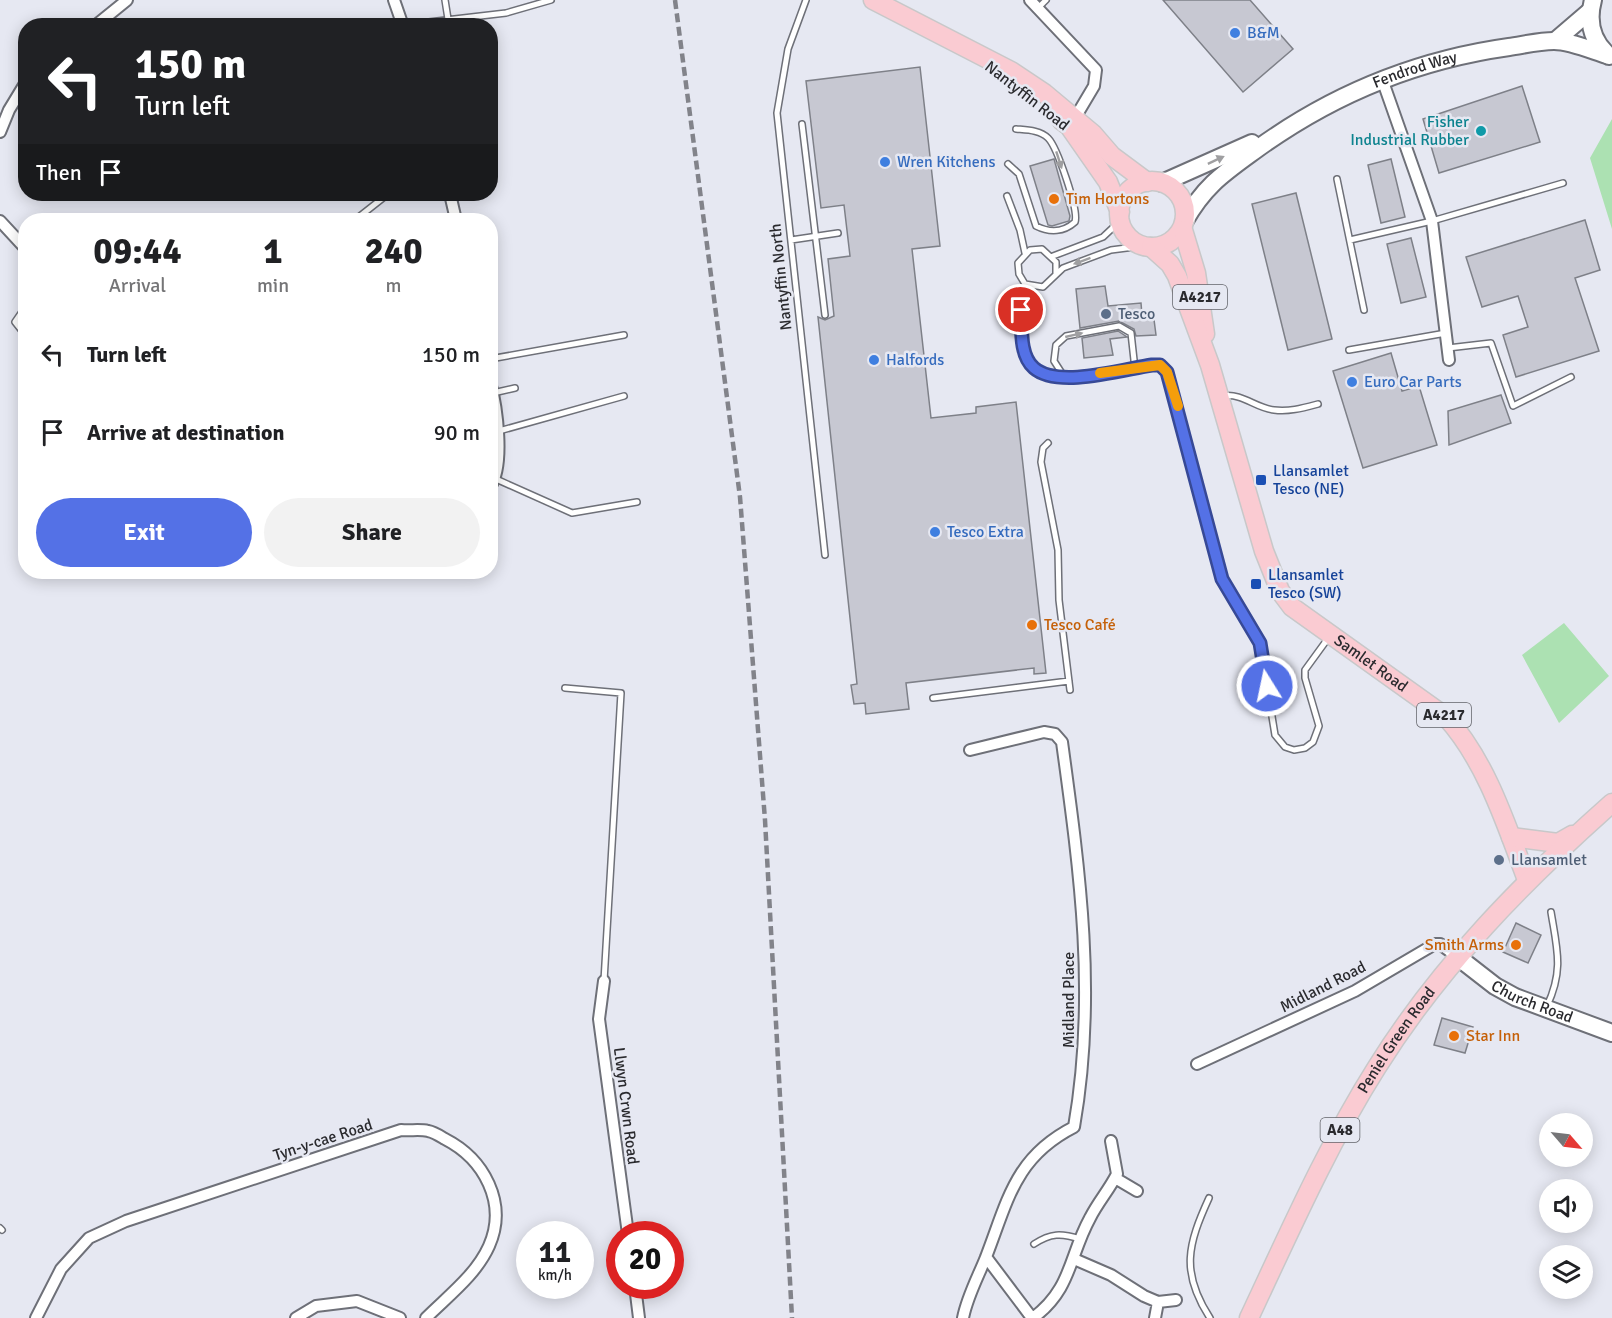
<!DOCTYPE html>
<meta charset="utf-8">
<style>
:root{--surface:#fff;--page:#f2f2f2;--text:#202124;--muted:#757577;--accent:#5471e6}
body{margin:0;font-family:Signika,sans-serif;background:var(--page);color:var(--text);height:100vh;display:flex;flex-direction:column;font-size:22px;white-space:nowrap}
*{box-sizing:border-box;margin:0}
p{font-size:20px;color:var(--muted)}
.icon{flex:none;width:33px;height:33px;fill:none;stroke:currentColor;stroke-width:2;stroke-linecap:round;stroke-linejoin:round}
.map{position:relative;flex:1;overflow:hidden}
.side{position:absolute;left:18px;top:213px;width:480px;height:366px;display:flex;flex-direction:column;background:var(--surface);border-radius:24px;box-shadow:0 3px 15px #0003}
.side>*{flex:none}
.guide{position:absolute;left:18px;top:18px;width:480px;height:183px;border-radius:24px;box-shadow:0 3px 15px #0003;background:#202124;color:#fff;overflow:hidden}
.needle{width:39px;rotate:118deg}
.controls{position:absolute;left:1539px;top:1113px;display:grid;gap:12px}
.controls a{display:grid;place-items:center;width:54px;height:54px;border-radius:50%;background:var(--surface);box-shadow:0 3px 15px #0003;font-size:30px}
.speed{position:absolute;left:516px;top:1221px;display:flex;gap:12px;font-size:30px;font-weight:700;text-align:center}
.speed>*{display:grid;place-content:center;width:78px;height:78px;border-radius:50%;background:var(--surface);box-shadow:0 3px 15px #0003;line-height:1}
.speed small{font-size:15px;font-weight:400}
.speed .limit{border:9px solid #d22;background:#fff;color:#111}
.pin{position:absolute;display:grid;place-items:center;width:51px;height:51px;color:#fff;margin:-26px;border:3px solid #fff;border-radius:50%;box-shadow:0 2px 6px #0007}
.me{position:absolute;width:66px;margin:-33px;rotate:350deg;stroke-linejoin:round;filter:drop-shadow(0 0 4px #0008)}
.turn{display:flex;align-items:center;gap:21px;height:126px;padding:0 18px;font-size:27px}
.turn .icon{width:78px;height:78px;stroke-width:2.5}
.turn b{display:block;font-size:42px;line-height:51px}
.then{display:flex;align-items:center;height:57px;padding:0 18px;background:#0003;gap:12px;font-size:22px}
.eta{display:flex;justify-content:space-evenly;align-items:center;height:102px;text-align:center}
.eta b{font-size:36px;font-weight:700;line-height:42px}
.primary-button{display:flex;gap:12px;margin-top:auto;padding:12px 18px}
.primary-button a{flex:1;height:69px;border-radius:36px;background:var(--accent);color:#fff;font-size:24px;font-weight:700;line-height:69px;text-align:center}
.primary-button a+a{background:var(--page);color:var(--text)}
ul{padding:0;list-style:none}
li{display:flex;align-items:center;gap:18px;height:78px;padding:0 18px}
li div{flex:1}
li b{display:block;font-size:22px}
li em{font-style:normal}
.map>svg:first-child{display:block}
.green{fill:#ace1b2}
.building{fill:#c7c8d2;stroke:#7e8088;stroke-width:1.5}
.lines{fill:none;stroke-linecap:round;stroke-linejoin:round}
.lane-casing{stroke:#6e7078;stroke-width:8}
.street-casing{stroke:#6e7078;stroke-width:14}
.secondary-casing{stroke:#6e7078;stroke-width:20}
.primary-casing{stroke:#c8c8c9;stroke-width:21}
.lane{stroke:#fff;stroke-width:5}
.street{stroke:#fff;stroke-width:10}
.secondary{stroke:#fff;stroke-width:16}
.primary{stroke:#facbd2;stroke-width:18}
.rail{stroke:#82838a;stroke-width:4.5;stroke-dasharray:9 4.5;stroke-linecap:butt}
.oneway{fill:#9f9fa1}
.route-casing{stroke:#374996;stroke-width:15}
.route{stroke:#5471e6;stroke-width:10}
.slow{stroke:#f59e0b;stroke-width:10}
.shop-dot{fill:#3f7fe0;stroke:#e6e8f2;stroke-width:2}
.culture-dot{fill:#0f9aa8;stroke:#e6e8f2;stroke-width:2}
.food-dot{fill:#e8710a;stroke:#e6e8f2;stroke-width:2}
.service-dot{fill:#5c6f8a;stroke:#e6e8f2;stroke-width:2}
.transit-dot{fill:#1a4fb4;stroke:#e6e8f2;stroke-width:2}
.labels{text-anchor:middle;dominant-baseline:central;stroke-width:5;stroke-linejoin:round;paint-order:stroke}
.shield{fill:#e6e8f2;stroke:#626369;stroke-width:1.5}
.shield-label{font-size:15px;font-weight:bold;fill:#2a2a2e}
.shop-label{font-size:16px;fill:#366cbe;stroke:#e6e8f2;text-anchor:start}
.street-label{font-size:16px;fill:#2a2a2e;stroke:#e6e8f2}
.culture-label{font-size:16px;fill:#0d838f;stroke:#e6e8f2;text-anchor:end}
.food-label{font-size:16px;fill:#c56008;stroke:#e6e8f2;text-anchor:start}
.service-label{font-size:16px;fill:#4e5e75;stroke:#e6e8f2;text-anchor:start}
.transit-label{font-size:16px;fill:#164399;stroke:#e6e8f2;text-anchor:start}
</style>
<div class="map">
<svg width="1612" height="1318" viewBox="0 0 1612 1318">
<rect width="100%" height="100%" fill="#e6e8f2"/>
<path class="green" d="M1612 119V229L1590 158Z
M1564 623 1609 676 1559 723 1522 655Z"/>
<path class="building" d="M1163 0H1250L1293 49 1243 92Z
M920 67 940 246 912 249 931 418 976 413V407L1016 402 1046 673 1034 674V668L906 683 909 709 866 714 865 703 854 704 851 685 857 684 818 317 825 320 834 316 828 259 850 256 844 205 821 208 806 81Z
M1522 86 1540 142 1439 173 1423 119Z
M1054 159 1070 216 1069 221 1052 226 1048 225 1030 166Z
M1391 159 1405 217 1381 223 1368 165Z
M1296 193 1332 339 1288 350 1252 204Z
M1585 220 1600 270 1575 278 1599 351 1516 377 1503 335 1528 327 1518 296 1482 307 1466 257Z
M1411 238 1426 297 1401 303 1387 244Z
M1105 286 1108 306 1141 303 1142 315 1153 312 1156 335 1136 336 1134 329 1119 321 1080 328 1076 289Z
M1118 331 1127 337 1110 339 1113 355 1084 358 1082 338Z
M1391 353 1402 391 1419 386 1437 445 1363 468 1333 371Z
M1501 395 1511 423 1449 445 1448 411Z
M1516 923 1541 935 1528 963 1503 952Z
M1442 1018 1473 1027 1465 1053 1434 1045Z"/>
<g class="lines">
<g class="lane-casing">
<path id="lane" d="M445 0 448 19
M806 0 788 49 777 113 825 555
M1039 7 1046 0
M403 25 506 13 551 0
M802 124 825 315
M1008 164 1019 174 1036 226C1050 233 1064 232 1075 222 1079 210 1057 147 1048 138 1040 130 1027 130 1016 129
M1337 179 1364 310
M1007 196 1020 230 1025 253
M355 220 388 194
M791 240 838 233
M1350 240 1432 221 1563 183
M1053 256 1103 237 1120 221
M1056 274V262L1042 249 1030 250 1018 263 1019 274 1025 284 1043 287 1063 268 1111 250 1142 246
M1025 284C1020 314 1018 341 1034 368L1065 378 1152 365H1160L1167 372 1222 579 1260 643 1275 735 1285 747 1294 750 1305 748 1313 742 1319 726 1305 678V670L1329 637
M26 306 15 322 26 336
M1448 348 1491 343 1513 406 1571 377
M1349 350 1446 333
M490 359 624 335
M1065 378 1054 361 1056 345 1066 336 1119 326 1131 333 1135 369
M493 393 515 388
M1223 396C1243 393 1255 408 1274 410 1289 412 1303 408 1318 404
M499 431 624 396
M1048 443 1043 448 1041 462 1058 550 1059 600 1070 690
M496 479 572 513 637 502
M565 688 621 693 604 981
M933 698 1069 681
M1547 1006C1564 970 1557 949 1551 912
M1209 1198C1188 1244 1180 1272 1210 1318
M0 1228 2 1230
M1034 1244C1051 1233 1061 1233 1080 1239"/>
</g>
<g class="street-casing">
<path id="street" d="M394 0 403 26
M1030 0 1096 70 1094 86 1072 123
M95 26 127 0
M1382 79 1432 221 1449 360
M0 132 9 110 26 82
M450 194 456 220
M0 221 26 249
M490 382C497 407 505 466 490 487
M604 981 599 1019 628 1234
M1197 1064 1355 991 1435 944H1440L1459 958
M1115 1178 1137 1191
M986 1257 1032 1318
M1074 1259 1111 1275 1144 1296 1158 1302 1176 1300
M635 1286 639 1318
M36 1318 61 1269 89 1238 126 1221 401 1130C410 1131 420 1129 428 1131 434 1132 440 1136 445 1139 484 1159 508 1203 489 1246 476 1275 448 1296 426 1318
M296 1318 316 1306 357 1301 400 1318
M963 1318C967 1297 978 1277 986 1257 1008 1200 1015 1157 1074 1127 1097 996 1080 873 1062 742L1055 734 1044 732 970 750
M1033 1318C1072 1289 1069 1256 1090 1218 1098 1202 1109 1190 1117 1174L1111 1141
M1155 1318 1158 1302"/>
</g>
<g class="secondary-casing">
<g id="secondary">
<path d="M1593 0C1587 22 1592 41 1609 56"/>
<path d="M1555 41 1590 11"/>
<path d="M1162 183 1252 143"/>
<path id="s1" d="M1184 222C1205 185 1224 173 1257 149 1333 94 1416 60 1509 47 1523 45 1539 41 1554 41 1570 41 1591 50 1607 55"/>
<path id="s2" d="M1459 958 1495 986 1515 997 1612 1033"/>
</g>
</g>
<g class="primary-casing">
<g id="primary">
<path d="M873 0 1011 71 1044 93 1093 134 1112 156 1147 182"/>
<path d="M1061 120 1069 126 1108 182 1120 212"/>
<circle cx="1152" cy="214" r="33"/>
<path d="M1183 230 1196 273 1205 334"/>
<path id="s3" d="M1151 247 1170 264 1177 276 1210 365 1264 551 1280 591 1292 607 1446 717C1486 761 1506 824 1527 880"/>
<path d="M1511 837 1558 843 1572 835"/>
<path id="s4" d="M1249 1318C1289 1233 1327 1146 1377 1067 1440 966 1524 881 1612 803"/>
</g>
</g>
<use href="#lane" class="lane"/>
<use href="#street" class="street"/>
<use href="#secondary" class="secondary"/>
<use href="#primary" class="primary"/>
<path class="rail" d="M675 0 740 497 765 820 792 1318"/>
</g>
<defs><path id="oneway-solid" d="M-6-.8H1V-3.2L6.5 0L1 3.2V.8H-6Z" transform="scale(1.5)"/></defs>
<g class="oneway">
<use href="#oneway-solid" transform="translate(1059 160) rotate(72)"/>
<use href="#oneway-solid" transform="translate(1216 160) rotate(-25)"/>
<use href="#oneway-solid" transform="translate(1082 261) rotate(160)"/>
<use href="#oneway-solid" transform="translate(1074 335) rotate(-13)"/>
</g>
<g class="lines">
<g class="route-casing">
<path id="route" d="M1021 310C1022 328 1019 355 1034 368 1058 389 1124 369 1152 365H1160L1167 372 1222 579 1260 643 1267 686"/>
</g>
<use href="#route" class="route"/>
<path class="slow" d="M1100 373 1160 365 1167 372 1178 406"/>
</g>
<g class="shop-dot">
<circle cx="1235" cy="33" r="6"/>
<circle cx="885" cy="162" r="6"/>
<circle cx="874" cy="360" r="6"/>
<circle cx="1352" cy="382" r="6"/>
<circle cx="935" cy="532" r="6"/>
</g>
<circle class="culture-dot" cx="1481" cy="131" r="6"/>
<g class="food-dot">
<circle cx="1054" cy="199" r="6"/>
<circle cx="1032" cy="625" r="6"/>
<circle cx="1516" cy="945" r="6"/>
<circle cx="1454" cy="1036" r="6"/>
</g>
<g class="service-dot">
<circle cx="1106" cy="314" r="6"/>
<circle cx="1499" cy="860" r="6"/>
</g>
<g class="transit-dot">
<rect x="1255" y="474" width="12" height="12" rx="3"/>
<rect x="1250" y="578" width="12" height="12" rx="3"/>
</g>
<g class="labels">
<g class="shield">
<rect x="1173" y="285" width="54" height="24" rx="4.5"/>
<rect x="1417" y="703" width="54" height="24" rx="4.5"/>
<rect x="1320.5" y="1118" width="39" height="24" rx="4.5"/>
</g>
<g class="shield-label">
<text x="1200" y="297">A4217</text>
<text x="1444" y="715">A4217</text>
<text x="1340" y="1130">A48</text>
</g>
<g class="shop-label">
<text x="1247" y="33">B&amp;M</text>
<text x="897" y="162">Wren Kitchens</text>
<text x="886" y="360">Halfords</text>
<text x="1364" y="382">Euro Car Parts</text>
<text x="947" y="532">Tesco Extra</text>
</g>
<g class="street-label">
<text stroke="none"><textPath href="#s1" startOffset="282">Fendrod Way</textPath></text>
<text transform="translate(1027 96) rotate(38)">Nantyffin Road</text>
<text transform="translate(781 277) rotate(-96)">Nantyffin North</text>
<text stroke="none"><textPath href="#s3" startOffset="488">Samlet Road</textPath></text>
<text transform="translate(1323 987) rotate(-27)">Midland Road</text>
<text transform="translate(1069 1000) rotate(-90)">Midland Place</text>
<text stroke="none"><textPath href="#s2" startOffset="86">Church Road</textPath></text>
<text stroke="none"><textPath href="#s4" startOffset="315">Peniel Green Road</textPath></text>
<text transform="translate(626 1106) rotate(83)">Llwyn Crwn Road</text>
<text transform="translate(323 1140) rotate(-18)">Tyn-y-cae Road</text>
</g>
<g class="culture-label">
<text x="1469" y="122">Fisher<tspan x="1469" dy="18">Industrial Rubber</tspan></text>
</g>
<g class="food-label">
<text x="1066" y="199">Tim Hortons</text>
<text x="1044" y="625">Tesco Café</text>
<text x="1504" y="945" text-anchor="end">Smith Arms</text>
<text x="1466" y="1036">Star Inn</text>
</g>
<g class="service-label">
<text x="1118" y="314">Tesco</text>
<text x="1511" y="860">Llansamlet</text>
</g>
<g class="transit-label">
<text x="1273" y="471">Llansamlet<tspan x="1273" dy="18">Tesco (NE)</tspan></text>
<text x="1268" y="575">Llansamlet<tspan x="1268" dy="18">Tesco (SW)</tspan></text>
</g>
</g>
</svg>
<div class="controls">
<a><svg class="needle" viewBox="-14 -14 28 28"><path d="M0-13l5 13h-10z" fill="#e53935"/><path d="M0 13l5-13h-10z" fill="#757577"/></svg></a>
<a><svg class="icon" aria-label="sound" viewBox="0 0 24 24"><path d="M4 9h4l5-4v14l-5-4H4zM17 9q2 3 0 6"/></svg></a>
<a><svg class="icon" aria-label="layers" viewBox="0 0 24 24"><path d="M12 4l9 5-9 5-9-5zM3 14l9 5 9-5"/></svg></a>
</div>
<div class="speed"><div>11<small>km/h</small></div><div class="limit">20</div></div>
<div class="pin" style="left:1021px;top:310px;background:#d93025"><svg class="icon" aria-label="arrive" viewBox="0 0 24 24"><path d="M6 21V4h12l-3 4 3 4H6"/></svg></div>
<svg class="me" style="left:1267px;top:686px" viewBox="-20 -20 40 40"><circle r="17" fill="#5471e6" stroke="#fff" stroke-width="3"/><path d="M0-11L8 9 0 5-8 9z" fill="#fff"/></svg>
<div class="guide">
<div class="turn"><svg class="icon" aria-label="left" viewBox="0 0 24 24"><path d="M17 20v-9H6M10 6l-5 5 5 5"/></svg><div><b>150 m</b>Turn left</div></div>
<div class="then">Then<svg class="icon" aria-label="arrive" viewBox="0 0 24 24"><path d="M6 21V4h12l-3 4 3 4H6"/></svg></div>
</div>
<section class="side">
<div class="eta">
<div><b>09:44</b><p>Arrival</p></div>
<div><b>1</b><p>min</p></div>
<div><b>240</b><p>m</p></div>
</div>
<ul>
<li><svg class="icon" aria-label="left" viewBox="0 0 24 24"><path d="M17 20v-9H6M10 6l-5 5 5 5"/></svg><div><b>Turn left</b></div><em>150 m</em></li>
<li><svg class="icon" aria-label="arrive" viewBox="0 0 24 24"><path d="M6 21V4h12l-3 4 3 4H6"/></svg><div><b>Arrive at destination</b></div><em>90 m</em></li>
</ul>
<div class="primary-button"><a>Exit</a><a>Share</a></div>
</section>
</div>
